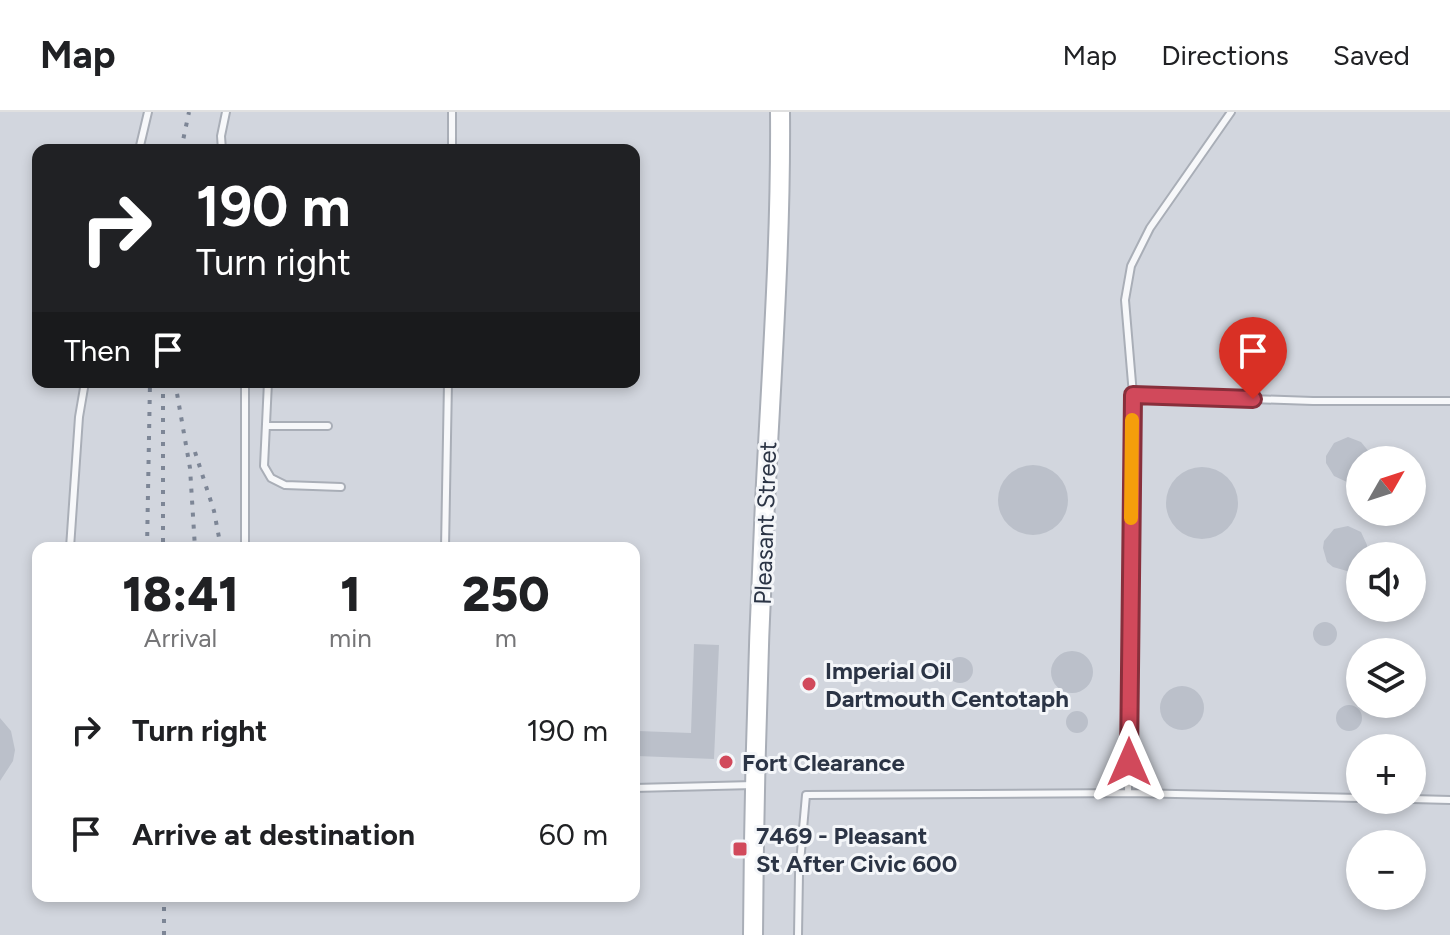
<!DOCTYPE html>
<meta charset="utf-8">
<style>
:root{--surface:#fff;--page:#f2f2f2;--text:#202124;--muted:#757577;--line:#e0e0e0}
body{margin:0;font-family:Figtree,sans-serif;background:var(--page);color:var(--text);height:100vh;display:flex;flex-direction:column;font-size:30px;white-space:nowrap}
*{box-sizing:border-box;margin:0}
p{font-size:26px;color:var(--muted)}
.icon{flex:none;width:44px;height:44px;fill:none;stroke:currentColor;stroke-width:2;stroke-linecap:round;stroke-linejoin:round}
.map{position:relative;flex:1;overflow:hidden}
.drawer{position:absolute;left:32px;top:430px;width:608px;height:360px;display:flex;flex-direction:column;background:var(--surface);border-radius:16px;box-shadow:0 4px 12px #0003}
.drawer>*{flex:none}
.top-card{position:absolute;left:32px;top:32px;width:608px;height:244px;border-radius:16px;box-shadow:0 4px 12px #0003;background:#202124;color:#fff;overflow:hidden}
.needle{width:52px;rotate:51deg}
.controls{position:absolute;left:1346px;top:334px;display:grid;gap:16px}
.controls a{display:grid;place-items:center;width:80px;height:80px;border-radius:50%;background:var(--surface);box-shadow:0 4px 12px #0003;font-size:40px}
.pin{position:absolute;display:grid;place-items:center;width:68px;height:68px;color:#fff;margin:-82px -34px;border-radius:50% 50% 50% 0;rotate:-45deg;box-shadow:0 0 8px #0007}
.pin .icon{rotate:45deg}
.me{position:absolute;width:88px;margin:-44px;rotate:0deg;stroke-linejoin:round;filter:drop-shadow(0 0 6px #0008)}
.turn{display:flex;align-items:center;gap:28px;height:168px;padding:0 32px;font-size:36px}
.turn .icon{width:104px;height:104px;stroke-width:2.5}
.turn b{display:block;font-size:56px;line-height:68px}
.then{display:flex;align-items:center;height:76px;padding:0 32px;background:#0003;gap:16px;font-size:30px}
.eta{display:flex;justify-content:space-evenly;align-items:center;height:136px;text-align:center}
.eta b{font-size:48px;font-weight:800;line-height:56px}
ul{padding:0;list-style:none}
li{display:flex;align-items:center;gap:24px;height:104px;padding:0 32px}
li div{flex:1}
li b{display:block;font-size:30px}
li em{font-style:normal}
header{display:flex;align-items:center;gap:48px;box-sizing:border-box;height:112px;padding:0 40px;background:var(--surface);border-bottom:2px solid var(--line)}
header strong{font-size:38px}
nav{display:flex;gap:44px;margin-inline-start:auto;font-size:28px}
.map>svg:first-child{display:block}
.built{fill:#d2d6de;fill-rule:evenodd}
.building{fill:#bbc0ca}
.lines{fill:none;stroke-linecap:round;stroke-linejoin:round}
.service-casing{stroke:#a9aeb7;stroke-width:10}
.secondary-casing{stroke:#a9aeb7;stroke-width:22}
.service{stroke:#f7f8fa;stroke-width:6}
.secondary{stroke:#fff;stroke-width:18}
.rail{stroke:#7d8696;stroke-width:4;stroke-dasharray:4 8;stroke-linecap:butt}
.route-casing{stroke:#882f3b;stroke-width:20}
.route{stroke:#d1495b;stroke-width:14}
.slow{stroke:#f59e0b;stroke-width:14}
.poi-dot{fill:#d1495b;stroke:#f4f6f9;stroke-width:3}
.labels{text-anchor:middle;dominant-baseline:central;stroke-width:6;stroke-linejoin:round;paint-order:stroke}
.street-label{font-size:24px;fill:#2b3445;stroke:#f4f6f9}
.poi-label{font-size:24px;font-weight:bold;fill:#2b3445;stroke:#f4f6f9;text-anchor:start}
</style>
<header>
<strong>Map</strong>
<nav><a>Map</a><a>Directions</a><a>Saved</a></nav>
</header>
<div class="map">
<svg width="1450" height="823" viewBox="0 0 1450 823">
<rect width="100%" height="100%" fill="#e4e7ec"/>
<path class="built" d="M0 0H1450V823H0ZM38 38H634V270H38ZM1360 348H1412V400H1360ZM38 436H634V784H38ZM1360 444H1412V496H1360ZM1360 540H1412V592H1360ZM1360 636H1412V688H1360ZM1360 732H1412V784H1360Z"/>
<path class="building" d="M1348 325 1361 330 1370 341V348H1360V367L1347 370 1334 364 1326 351V344L1334 331Z
M998 388a35 35 0 1 1 70 0a35 35 0 1 1-70 0Z
M1166 391a36 36 0 1 1 72 0a36 36 0 1 1-72 0Z
M1348 414 1361 420 1367 433V444H1360V453L1347 459 1333 455 1327 450 1323 436 1324 429 1334 417Z
M1313 522a12 12 0 1 1 24 0a12 12 0 1 1-24 0Z
M694 532 719 533 714 647 637 644 638 619 691 621Z
M1051 560a21 21 0 1 1 42 0a21 21 0 1 1-42 0Z
M947 558a13 13 0 1 1 26 0a13 13 0 1 1-26 0Z
M1160 596a22 22 0 1 1 44 0a22 22 0 1 1-44 0Z
M1336 606a13 13 0 1 1 26 0a13 13 0 1 1-26 0Z
M1066 610a11 11 0 1 1 22 0a11 11 0 1 1-22 0Z
M0 606 11 619 15 638 13 649 0 669Z"/>
<g class="lines">
<g class="service-casing">
<path id="service" d="M139 38 148 0
M222 38 221 24 226 0
M452 38V0
M268 270 264 354 271 366 285 373 341 375
M1133 283 1313 289H1450
M266 314H328
M70 436 79 305 85 270
M245 436V270
M445 436 448 270
M634 676 754 673
M1128 681 1133 283 1125 188 1131 154 1150 116 1231 0
M1412 687 1450 688
M798 823 799 762 806 683 1128 681 1360 686"/>
</g>
<g class="secondary-casing">
<path id="secondary" d="M753 823C754 660 759 496 768 333 774 222 781 111 780 0"/>
</g>
<use href="#service" class="service"/>
<use href="#secondary" class="secondary"/>
<path class="rail" d="M181 38 189 0
M163 270V436
M175 270 190 356 195 436
M195 340 214 399 221 436
M147 436 150 270
M164 823V784"/>
</g>
<g class="lines">
<g class="route-casing">
<path id="route" d="M1129 650 1133 283 1253 287"/>
</g>
<use href="#route" class="route"/>
<path class="slow" d="M1131 406 1132 308"/>
</g>
<g class="poi-dot">
<circle cx="809" cy="572" r="8"/>
<circle cx="726" cy="650" r="8"/>
<rect x="732" y="729" width="16" height="16" rx="4"/>
</g>
<g class="labels">
<g class="street-label">
<text transform="translate(765 411) rotate(-88)">Pleasant Street</text>
</g>
<g class="poi-label">
<text x="825" y="558">Imperial Oil<tspan x="825" dy="28">Dartmouth Centotaph</tspan></text>
<text x="742" y="650">Fort Clearance</text>
<text x="756" y="723">7469 - Pleasant<tspan x="756" dy="28">St After Civic 600</tspan></text>
</g>
</g>
</svg>
<div class="controls">
<a><svg class="needle" viewBox="-14 -14 28 28"><path d="M0-13l5 13h-10z" fill="#e53935"/><path d="M0 13l5-13h-10z" fill="#757577"/></svg></a>
<a><svg class="icon" aria-label="sound" viewBox="0 0 24 24"><path d="M4 9h4l5-4v14l-5-4H4zM17 9q2 3 0 6"/></svg></a>
<a><svg class="icon" aria-label="layers" viewBox="0 0 24 24"><path d="M12 4l9 5-9 5-9-5zM3 14l9 5 9-5"/></svg></a>
<a>+</a>
<a>−</a>
</div>
<div class="pin" style="left:1253px;top:287px;background:#d93025"><svg class="icon" aria-label="arrive" viewBox="0 0 24 24"><path d="M6 21V4h12l-3 4 3 4H6"/></svg></div>
<svg class="me" style="left:1129px;top:650px" viewBox="-20 -20 40 40"><path d="M0-17L14 15 0 8-14 15z" fill="#d1495b" stroke="#fff" stroke-width="4"/></svg>
<div class="top-card">
<div class="turn"><svg class="icon" aria-label="right" viewBox="0 0 24 24"><path d="M7 20v-9h11M14 6l5 5-5 5"/></svg><div><b>190 m</b>Turn right</div></div>
<div class="then">Then<svg class="icon" aria-label="arrive" viewBox="0 0 24 24"><path d="M6 21V4h12l-3 4 3 4H6"/></svg></div>
</div>
<section class="drawer">
<div class="eta">
<div><b>18:41</b><p>Arrival</p></div>
<div><b>1</b><p>min</p></div>
<div><b>250</b><p>m</p></div>
</div>
<ul>
<li><svg class="icon" aria-label="right" viewBox="0 0 24 24"><path d="M7 20v-9h11M14 6l5 5-5 5"/></svg><div><b>Turn right</b></div><em>190 m</em></li>
<li><svg class="icon" aria-label="arrive" viewBox="0 0 24 24"><path d="M6 21V4h12l-3 4 3 4H6"/></svg><div><b>Arrive at destination</b></div><em>60 m</em></li>
</ul>
</section>
</div>
